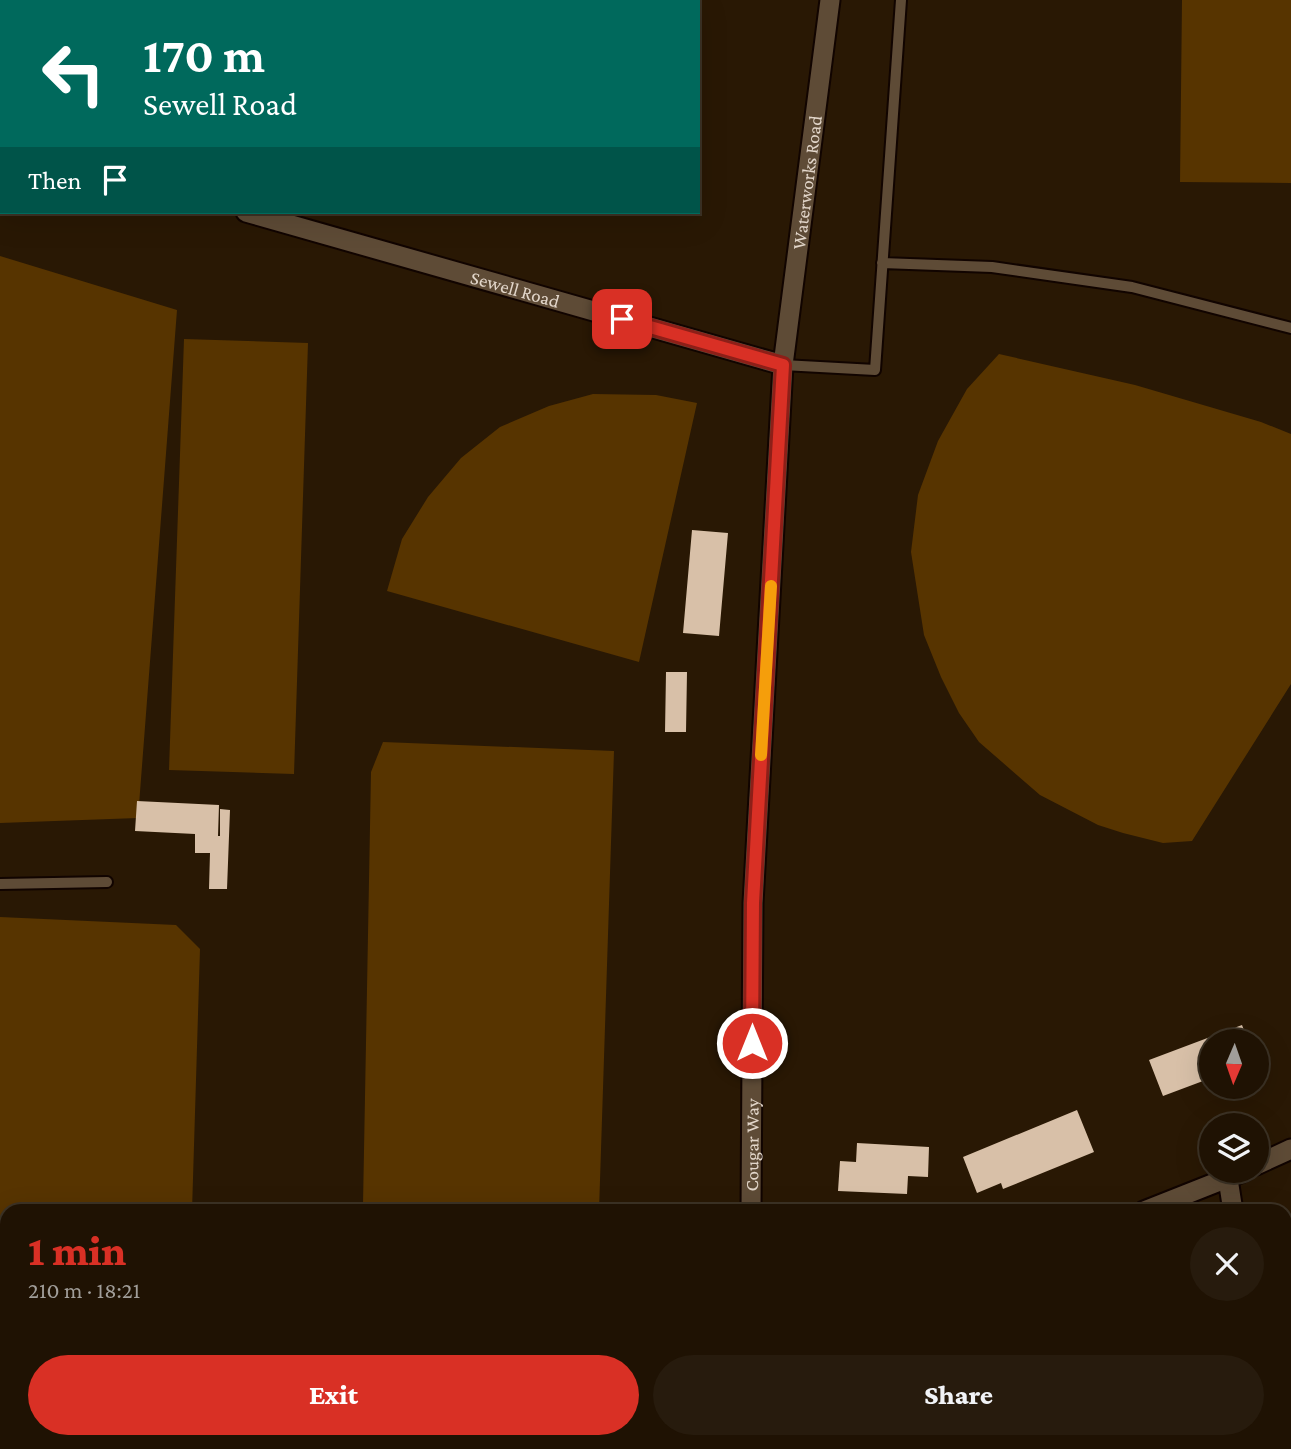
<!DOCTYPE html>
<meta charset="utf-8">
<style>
:root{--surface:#1f1203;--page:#271b0d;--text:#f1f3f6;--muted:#a19e9a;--line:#3c3225;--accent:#d93025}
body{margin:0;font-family:"Crimson Pro",serif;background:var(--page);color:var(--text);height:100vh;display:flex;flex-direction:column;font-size:26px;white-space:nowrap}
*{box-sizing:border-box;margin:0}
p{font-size:23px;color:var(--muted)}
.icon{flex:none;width:38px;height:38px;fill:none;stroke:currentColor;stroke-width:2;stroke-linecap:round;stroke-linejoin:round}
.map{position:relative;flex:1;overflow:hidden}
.details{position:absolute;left:0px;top:1204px;width:1292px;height:245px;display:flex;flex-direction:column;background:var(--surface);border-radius:21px 21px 0 0;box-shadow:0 7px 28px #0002,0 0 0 2px var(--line)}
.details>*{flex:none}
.guide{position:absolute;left:0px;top:0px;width:700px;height:214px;box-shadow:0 7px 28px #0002,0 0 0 2px var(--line);background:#00695c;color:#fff;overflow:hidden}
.needle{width:46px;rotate:182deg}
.tools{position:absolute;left:1199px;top:1029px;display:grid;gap:14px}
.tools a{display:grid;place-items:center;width:70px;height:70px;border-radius:50%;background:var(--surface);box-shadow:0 7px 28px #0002,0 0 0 2px var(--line);font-size:35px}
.pin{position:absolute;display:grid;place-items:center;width:60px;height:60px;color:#fff;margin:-30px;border-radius:14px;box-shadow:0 4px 10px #0006}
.me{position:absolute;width:77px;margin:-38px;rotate:0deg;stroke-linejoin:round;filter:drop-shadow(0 0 5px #0008)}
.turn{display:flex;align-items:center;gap:24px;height:147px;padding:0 28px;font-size:32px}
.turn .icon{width:91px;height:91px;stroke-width:2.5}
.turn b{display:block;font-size:49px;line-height:60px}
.then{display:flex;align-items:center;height:66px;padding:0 28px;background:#0003;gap:14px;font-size:26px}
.round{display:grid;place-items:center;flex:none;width:74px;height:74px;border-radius:37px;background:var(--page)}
.headline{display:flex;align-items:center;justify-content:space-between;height:119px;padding:0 28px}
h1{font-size:42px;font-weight:800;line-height:52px;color:var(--accent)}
.primary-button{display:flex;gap:14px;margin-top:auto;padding:14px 28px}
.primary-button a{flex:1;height:80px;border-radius:42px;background:var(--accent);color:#fff;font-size:28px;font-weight:800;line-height:80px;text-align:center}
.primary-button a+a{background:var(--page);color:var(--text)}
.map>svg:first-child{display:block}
.green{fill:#573400}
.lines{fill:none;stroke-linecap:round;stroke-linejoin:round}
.stream{stroke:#775123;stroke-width:8}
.building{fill:#d8c0a8}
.service-casing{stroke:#110400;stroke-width:14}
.minor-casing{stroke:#110400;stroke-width:23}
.service{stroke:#5e4b36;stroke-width:10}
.minor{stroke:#5e4b36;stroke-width:19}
.route-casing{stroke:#8d1f18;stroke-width:18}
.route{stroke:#d93025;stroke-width:12}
.slow{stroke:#f59e0b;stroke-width:12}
.labels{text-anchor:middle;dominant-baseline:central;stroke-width:7;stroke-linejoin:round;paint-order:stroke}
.street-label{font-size:19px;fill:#e2d6ca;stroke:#0c0501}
</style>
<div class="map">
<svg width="1291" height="1449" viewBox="0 0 1291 1449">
<rect width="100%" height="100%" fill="#291804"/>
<path class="green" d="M1182 0H1291V183L1180 182Z
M0 256 177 310 138 818 0 823Z
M184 339 308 343 294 774 169 770Z
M999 354 1135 385 1261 422 1291 434V684L1192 841 1163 843 1123 833 1098 825 1040 795 979 742 959 713 941 677 924 635 911 552 918 495 938 441 967 389Z
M593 394 656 395 697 403 639 662 387 591 402 539 428 497 461 458 500 427 549 406Z
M383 742 614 751 599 1211H367L363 1205 371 772Z
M0 917 176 925 200 949 192 1211H7V1339L0 1338Z"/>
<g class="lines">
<path class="stream" d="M191 0 195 2
M256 2 272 0"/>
</g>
<path class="building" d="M692 530 728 533 719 636 683 633Z
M666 672H687L686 732H665Z
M137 801 219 805 218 836H220V809L230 810 227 889H209L210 853H195V834L135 831Z
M1242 1025 1248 1041H1211V1078L1163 1096 1149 1060Z
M1077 1110 1094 1152 1003 1189 1001 1183 977 1193 963 1157Z
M857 1143 929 1147 928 1177 908 1176 907 1194 838 1191 840 1161 856 1162Z
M229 1206H257V1211H229Z
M1070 1442H1120V1443L1090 1449H1072Z"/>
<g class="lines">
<g class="service-casing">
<path id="service" d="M882 263 992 267 1132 287 1291 328
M783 365 875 370 901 0
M0 884 107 882"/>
</g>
<g class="minor-casing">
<g id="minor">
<path d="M0 142H2"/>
<path id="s1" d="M246 212 783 365"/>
<path d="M1256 1165 1291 1149"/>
<path d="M1228 1179 1233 1211"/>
<path id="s2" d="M751 1211 753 903 783 365 830 0"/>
<path d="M1144 1211 1245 1171"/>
<path d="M1263 1442 1264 1449"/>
<path d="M749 1449V1442"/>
</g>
</g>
<use href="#service" class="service"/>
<use href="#minor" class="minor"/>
</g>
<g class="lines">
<g class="route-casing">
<path id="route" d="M622 319 783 365 753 903 752 1043"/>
</g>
<use href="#route" class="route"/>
<path class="slow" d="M761 755 771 586"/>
</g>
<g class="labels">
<g class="street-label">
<text stroke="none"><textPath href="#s2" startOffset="1031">Waterworks Road</textPath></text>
<text stroke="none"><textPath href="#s1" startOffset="280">Sewell Road</textPath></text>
<text stroke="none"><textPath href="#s2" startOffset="66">Cougar Way</textPath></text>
</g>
</g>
</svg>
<div class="tools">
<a><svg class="needle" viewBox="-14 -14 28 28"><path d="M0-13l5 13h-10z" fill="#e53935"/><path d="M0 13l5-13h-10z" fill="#a19e9a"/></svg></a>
<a><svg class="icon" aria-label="layers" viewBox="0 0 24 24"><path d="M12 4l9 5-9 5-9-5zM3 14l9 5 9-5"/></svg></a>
</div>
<div class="pin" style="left:622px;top:319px;background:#d93025"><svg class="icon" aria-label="arrive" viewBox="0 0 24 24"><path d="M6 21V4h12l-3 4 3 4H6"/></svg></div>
<svg class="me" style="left:752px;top:1043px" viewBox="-20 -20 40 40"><circle r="17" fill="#d93025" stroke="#fff" stroke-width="3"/><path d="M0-11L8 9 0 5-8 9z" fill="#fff"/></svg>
<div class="guide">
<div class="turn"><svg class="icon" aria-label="left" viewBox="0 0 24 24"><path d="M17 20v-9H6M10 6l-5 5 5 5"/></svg><div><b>170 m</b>Sewell Road</div></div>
<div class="then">Then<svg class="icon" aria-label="arrive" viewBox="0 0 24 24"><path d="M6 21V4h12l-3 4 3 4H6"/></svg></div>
</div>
<section class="details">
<div class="headline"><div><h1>1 min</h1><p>210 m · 18:21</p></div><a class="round"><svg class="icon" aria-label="close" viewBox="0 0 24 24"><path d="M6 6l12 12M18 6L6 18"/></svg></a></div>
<div class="primary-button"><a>Exit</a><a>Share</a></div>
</section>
</div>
